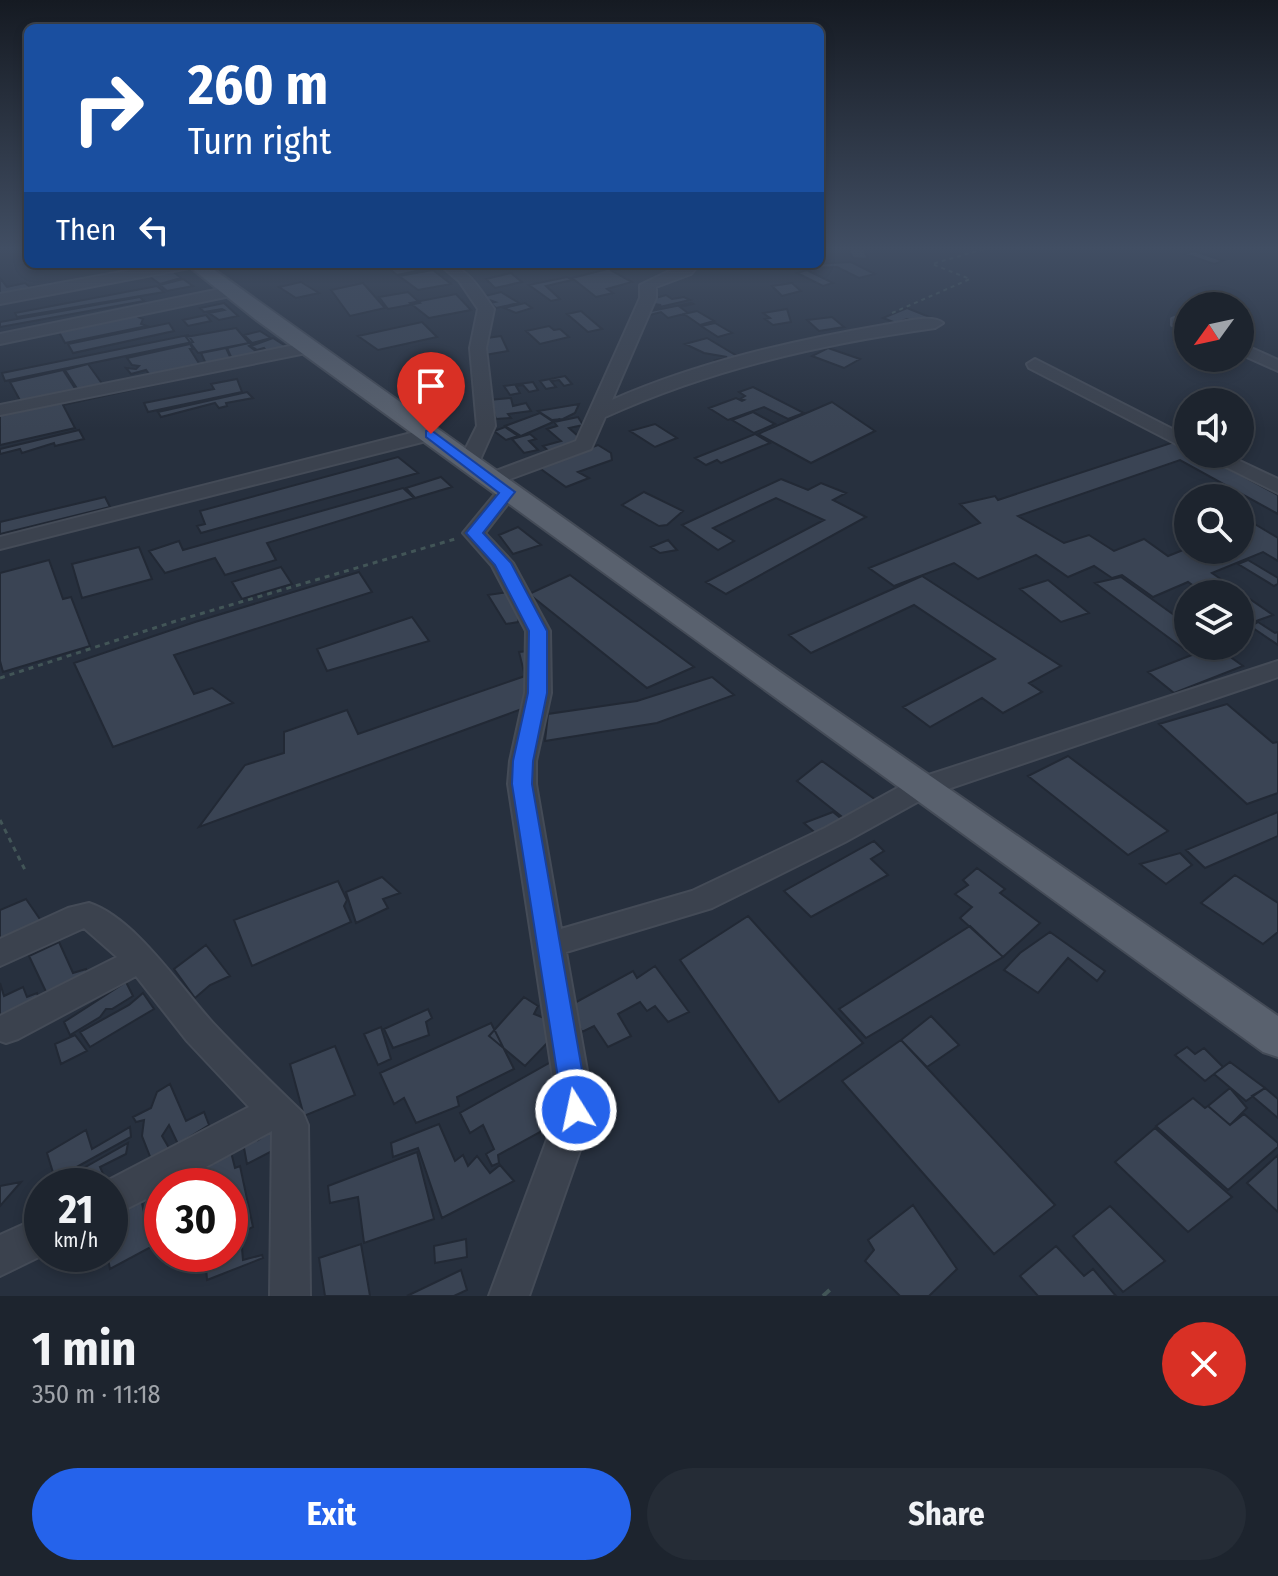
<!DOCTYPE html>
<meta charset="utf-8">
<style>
:root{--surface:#1d242e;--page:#252c36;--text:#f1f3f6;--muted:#a0a4aa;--line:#3b414a;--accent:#2563eb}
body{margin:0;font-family:"Fira Sans Condensed",sans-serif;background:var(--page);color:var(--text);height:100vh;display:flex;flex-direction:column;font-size:30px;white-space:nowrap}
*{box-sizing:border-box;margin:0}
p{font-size:26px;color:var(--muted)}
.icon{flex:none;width:44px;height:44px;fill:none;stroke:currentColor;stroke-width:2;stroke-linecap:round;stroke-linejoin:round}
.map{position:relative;height:1296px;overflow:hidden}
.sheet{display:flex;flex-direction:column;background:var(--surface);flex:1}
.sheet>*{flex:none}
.banner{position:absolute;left:24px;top:24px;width:800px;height:244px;border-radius:12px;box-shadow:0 4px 12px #0003,0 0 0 2px var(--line);background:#1a4fa0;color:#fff;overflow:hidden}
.needle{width:52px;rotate:237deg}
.buttons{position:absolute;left:1174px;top:292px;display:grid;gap:16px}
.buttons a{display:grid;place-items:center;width:80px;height:80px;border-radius:50%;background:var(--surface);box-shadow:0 4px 12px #0003,0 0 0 2px var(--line);font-size:40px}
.speed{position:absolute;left:24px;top:1168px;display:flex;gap:16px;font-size:40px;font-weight:700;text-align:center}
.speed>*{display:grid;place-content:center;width:104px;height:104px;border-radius:50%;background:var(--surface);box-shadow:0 4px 12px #0003,0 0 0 2px var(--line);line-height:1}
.speed small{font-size:20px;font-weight:400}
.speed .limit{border:12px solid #d22;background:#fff;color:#111}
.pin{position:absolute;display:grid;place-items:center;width:68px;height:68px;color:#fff;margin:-82px -34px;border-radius:50% 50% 50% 0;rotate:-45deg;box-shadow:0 0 8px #0007}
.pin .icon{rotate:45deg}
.me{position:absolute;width:88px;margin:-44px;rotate:350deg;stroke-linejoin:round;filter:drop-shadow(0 0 6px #0008)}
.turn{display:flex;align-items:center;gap:28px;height:168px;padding:0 32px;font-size:36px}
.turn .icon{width:104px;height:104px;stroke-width:2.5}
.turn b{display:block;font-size:56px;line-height:68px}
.then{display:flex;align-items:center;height:76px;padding:0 32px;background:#0003;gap:16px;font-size:30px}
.round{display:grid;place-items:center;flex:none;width:84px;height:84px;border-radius:42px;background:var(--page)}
.overview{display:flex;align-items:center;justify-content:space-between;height:136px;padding:0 32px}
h1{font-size:48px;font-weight:700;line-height:60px}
.button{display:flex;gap:16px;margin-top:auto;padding:16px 32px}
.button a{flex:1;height:92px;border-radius:48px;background:var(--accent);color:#fff;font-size:32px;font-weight:700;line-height:92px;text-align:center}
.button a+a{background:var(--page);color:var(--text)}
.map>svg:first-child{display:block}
.building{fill:#3a4454;stroke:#222935;stroke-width:2}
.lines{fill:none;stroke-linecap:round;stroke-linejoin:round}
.minor-casing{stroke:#444b57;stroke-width:4}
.major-casing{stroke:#444b57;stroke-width:4}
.path-far2{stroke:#425557;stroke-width:2;stroke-dasharray:4 4;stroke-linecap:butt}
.path-far1{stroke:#425557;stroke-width:3;stroke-dasharray:5 5;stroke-linecap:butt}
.path{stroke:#425557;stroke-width:4;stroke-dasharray:9 9;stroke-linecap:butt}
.minor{fill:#3b424e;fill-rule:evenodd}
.major{fill:#59616e;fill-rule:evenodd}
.route{fill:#2563eb;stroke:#184099;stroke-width:2}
</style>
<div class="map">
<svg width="1278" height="1296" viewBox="0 0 1278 1296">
<rect width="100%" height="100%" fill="#27303e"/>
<path class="building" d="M848 248H863L868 259 853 258Z
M1194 251 1224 261 1214 264 1185 254Z
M851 262 875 274 859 278 837 267 813 268 811 264Z
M432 264 436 267 397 275 385 265Z
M615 267 621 269 612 271 632 282 607 289 613 293 596 297 572 278Z
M171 270 181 278 160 284 146 274Z
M433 270 451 284 418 290 399 276Z
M807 270 833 283 823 286 797 273Z
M511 273 522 282 495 288 486 279Z
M567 277 572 280 546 286 560 299 551 301 529 285Z
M0 278 7 287 25 283 30 287 56 283 62 286 0 298Z
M183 279 193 286 167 291 160 285Z
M301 282 319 293 296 298 279 287Z
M363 283 385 308 350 316 331 290Z
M792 283 801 291 782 296 772 286Z
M157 286 164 292 17 317 15 313Z
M408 292 420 303 388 309 379 297Z
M501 292 519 303 496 308 490 303 495 302 481 297Z
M456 294 471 310 429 318 410 303Z
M666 295 672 299 684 297 690 300 647 310 661 305 654 304 652 299Z
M140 297 144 301 0 327V322Z
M224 303 238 316 219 320 209 313 224 310 222 309 204 312 200 308Z
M525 303 532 308 516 313 504 308Z
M691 303 693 304 680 307 688 313 668 318 661 312 650 315 646 312Z
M907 308 932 318 912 321 907 319 896 323 883 318Z
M787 309 791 322 773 325 765 319 770 318 763 313Z
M581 311 602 329 588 332 567 314Z
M697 311 714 321 700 325 684 314Z
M137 313 138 317 143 319 141 324 147 326 65 343 59 332 60 328Z
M206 315 211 321 188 326 183 320Z
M832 317 844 327 819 331 807 320Z
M422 322 437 337 378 350 358 336Z
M169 323 174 331 73 353 68 344Z
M715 323 732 333 718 337 701 326Z
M549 326 554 330 560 329 569 337 540 344 526 331Z
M236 328 249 343 198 353 186 337Z
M260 331 271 338 252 343 244 335Z
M188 335 193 342 5 381 2 373Z
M501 336 508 351 485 355 487 338Z
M273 338 287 347 267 352 264 348 257 350 251 346Z
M707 338 737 356 719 361 716 360 727 357 704 353 685 344Z
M249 343H255L249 346 257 352 263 350 265 353 232 359 227 348Z
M190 344 193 349H190L200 365 150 375 146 370 131 374 126 368 136 369 139 366 132 365 127 358Z
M226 348 231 359 206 364 201 353Z
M828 348 860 359 844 368 812 356Z
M88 364 103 385 78 390 65 370Z
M63 370 76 390 22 404 10 382Z
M176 372 181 379 63 405 75 428 0 445V410Z
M565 376 572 384 564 386 559 380 551 381 556 387 546 389 540 381Z
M237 379 242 392 148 412 144 403 214 389 211 384Z
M533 382 538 390 529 392 523 385 516 386 520 393 510 395 504 386Z
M753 387 804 413 788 419 764 407 728 420 709 408 736 398 742 401 744 400 740 399 745 396 739 392Z
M247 392 253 398 226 403 227 406 219 408 215 403 161 417 158 412Z
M511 398 513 406 526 403 531 411 508 414 511 418 496 419 489 400Z
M832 402 875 431 811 463 758 434Z
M579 404 575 413 563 419 552 420 538 411Z
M753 412 775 424 754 433 732 420Z
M540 413 552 421 560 419 521 436 505 426Z
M578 417 583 425 569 428 579 437 573 445 553 455 543 446 561 441 547 429 557 426 554 422Z
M655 424 677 438 655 447 630 431Z
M505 427 518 436 506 440 494 431Z
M79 430 84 439 55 446 54 443 22 453 20 449 0 454V449Z
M530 434 536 439 529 441 538 450 524 453 512 439Z
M755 434 770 443 721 463 717 460 706 465 695 458Z
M1177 441 1188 447V454H1202L1278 495V514L1180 460 1018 516 1064 543 1089 535 1114 551 1144 539 1168 556 1188 548 1240 550V528L1253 523 1278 538V561L1263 552 1212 573 1273 615 1248 624 1240 619V594H1205L1188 582 1153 597 1122 575 1112 578 1094 566 1068 577 1036 555 978 579 954 563 894 586 869 568 980 523 960 504 995 496 998 500Z
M598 445 611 453 612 460 578 472 589 478 566 487 538 467Z
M398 457 418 473 201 533 197 526 205 524 200 511Z
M441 477 452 487 415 498 406 488Z
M781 479 808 490 821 483 846 493 833 500 866 517 726 594 706 582 824 520 776 498 713 528 734 541 718 550 682 525Z
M403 488 414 498 267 543 276 560 225 575 215 558 165 573 149 551 179 541 183 550Z
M644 492 683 511 667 525 659 526 622 505Z
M105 497 110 507 0 534V522Z
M518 527 541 545 513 554 499 535Z
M668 540 677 550 660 553 651 547Z
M139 547 152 579 82 598 72 564Z
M49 560 63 599 71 597 90 646 3 672 0 661V573Z
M1248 560 1278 578V584L1274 586 1238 564Z
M281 567 292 584 242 599 232 582Z
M359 572 372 592 174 655 194 694 212 688 233 703 113 747 74 663 195 622Z
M570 575 694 667 647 688 529 594Z
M922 576 1061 666 1029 683 1042 692 1003 713 982 698 930 727 903 707 995 659 914 605 811 653 789 635Z
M1121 577 1188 625V646H1205L1188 652 1095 583Z
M1048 580 1089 613 1061 622 1020 589Z
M508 592 520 614 518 622 506 624 488 595Z
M412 617 429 641 327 671 317 649Z
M1258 622 1275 633 1278 632V645L1250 626Z
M1215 646 1243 666 1174 693 1148 672Z
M549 649 530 706 199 827 245 765 284 753V732L347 710 358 734 525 676 519 652Z
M712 677 734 695 657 723 545 741 548 714 637 701Z
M1227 704 1273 743 1278 742V793L1247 804 1159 724Z
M1068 756 1168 831 1128 855 1028 776Z
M822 761 884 806 851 824 797 781Z
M833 812 849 825 821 838 804 823Z
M1278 812V836L1205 868 1186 850Z
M874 841 884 851 871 859 888 875 811 917 784 891Z
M1180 853 1192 865 1166 884 1140 864Z
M977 868 1005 889 1000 893 1040 923 1003 957 960 918 972 907 955 894 968 885 963 880Z
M1235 875 1278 903V932L1263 944 1201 903Z
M382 877 400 893 383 899 388 908 356 923 346 892Z
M338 881 347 900 344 906 351 922 252 966 234 920Z
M26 899 46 928 0 948V910Z
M748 916 863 1043 779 1102 680 960Z
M970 926 1003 957 866 1038 839 1009Z
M1050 932 1105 971 1097 981 1068 958 1038 993 1004 970 1020 953Z
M59 942 73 973 86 969 88 977 49 998 29 956Z
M206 945 230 976 210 985 195 998 174 969Z
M655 966 689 1012 668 1022 655 1006 647 1011 640 1002 618 1014 631 1036 608 1047 594 1026 582 1032 569 1006 633 971 637 978Z
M126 982 133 996 112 1009H106L100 1017 70 1035 64 1022Z
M0 983 4 996 23 987 27 997 37 993 41 1005 0 1022Z
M143 993 154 1009 90 1047 80 1032 129 1005Z
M524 997 538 1006 534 1014 549 1020 551 1039 525 1066 489 1036Z
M428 1009 432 1018 426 1022 429 1035 393 1048 384 1029Z
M931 1016 959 1045 927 1067 901 1040Z
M491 1023 514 1069 457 1097 459 1106 416 1123 404 1098 394 1104 380 1073Z
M381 1027 391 1059 378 1065 364 1034Z
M75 1035 87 1051 61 1064 55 1044Z
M901 1040 1055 1205 994 1254 842 1081Z
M335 1046 355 1095 304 1116 290 1064Z
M1187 1047 1195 1054 1204 1048 1223 1067 1205 1081 1175 1055Z
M551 1062 571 1115 498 1155 499 1163 492 1166 486 1154 494 1149 483 1125 470 1133 460 1113Z
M1230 1062 1265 1088 1246 1101 1214 1074Z
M170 1084 186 1121 204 1112 209 1125 178 1144 169 1125 162 1136 169 1148 151 1159 142 1136 144 1120 136 1122 133 1117 151 1108 157 1092Z
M1230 1088 1247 1108 1230 1125 1208 1106Z
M1265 1088 1278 1099V1118L1252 1096Z
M1193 1098 1205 1108 1208 1106 1230 1125 1244 1114 1278 1143V1147L1228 1190 1156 1126Z
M439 1124 455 1161 463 1155 468 1166 477 1156 490 1173 500 1165 514 1181 442 1218 418 1148 393 1157 391 1143Z
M130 1127 131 1137 55 1179 47 1153 86 1130 92 1149Z
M1155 1128 1232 1197 1188 1232 1115 1162Z
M272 1130 276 1149 247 1164 242 1137 254 1132 258 1140Z
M128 1143 126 1154 100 1167 108 1185 59 1186V1182Z
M229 1144 235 1168 240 1166 253 1227 230 1238V1186H193L190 1164Z
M417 1152 434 1219 364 1243 358 1197 330 1203 328 1186Z
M1278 1155V1212L1247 1183Z
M21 1182 0 1206V1186Z
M137 1192 142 1203 151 1247 110 1269 107 1254H110V1208Z
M913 1205 957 1269 929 1296H900L865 1261 874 1250 868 1240Z
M1110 1206 1165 1261 1123 1292 1073 1236Z
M241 1237 243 1260 262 1255 263 1258 207 1280 205 1254H230V1241Z
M466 1239 467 1257 435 1263 434 1246Z
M361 1244 370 1296H325L319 1258Z
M1056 1246 1084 1276 1093 1269 1116 1296H1038L1020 1276Z
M461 1270 467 1290 454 1296H407Z"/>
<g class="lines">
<g class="minor-casing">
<path id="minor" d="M165 264H196L189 268 0 304V294Z
M439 264C467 264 478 287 494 309L486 348 495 426 479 462 469 468 459 462 477 426 470 348 478 309 459 281Z
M684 264H699L691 274 656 287V298L612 400C699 362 791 341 884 325 899 323 932 313 943 323L935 328C820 344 711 369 605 417L591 449 499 483H485L482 479 485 475 576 441 640 298V285Z
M230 287 235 289V295L0 344V334Z
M1178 317 1188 320V331L1172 325V319Z
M305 343 313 348 311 352 0 415V405Z
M1240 343 1278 360V371L1240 354Z
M1035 359 1188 437V450L1029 368 1027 364Z
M431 428 440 434 438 438 0 549V537Z
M1200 454H1225L1278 479V493Z
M507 486 517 492 485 533 513 563 550 631 551 693 536 761V784L561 929 692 891 825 828 910 781 1278 661V677L930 795 845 842 712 908 566 952 594 1110 529 1296H489L558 1110 508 784 510 761 525 693 526 631 492 566 463 533 500 488Z
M89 903C135 918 180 987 212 1022 241 1053 272 1083 303 1113L308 1125 310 1296H270L272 1131 171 1186H162V1191L110 1217V1186H97L249 1107 187 1041 136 976 18 1039 6 1043 0 1041V1016L117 957 84 928 0 966V939L68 908Z
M42 1216V1254H45L0 1276V1235Z"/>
</g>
<g class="major-casing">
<path id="major" d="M186 264H206L780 672 1278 1016V1057L1263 1052 255 319Z"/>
</g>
<path class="path-far2" d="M892 313 970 279 932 264 988 248"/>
<path class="path-far1" d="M0 678 176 621 455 539
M0 820 26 872"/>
<path class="path" d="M823 1296 834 1286"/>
<use href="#minor" class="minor"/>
<use href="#major" class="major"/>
</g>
<linearGradient id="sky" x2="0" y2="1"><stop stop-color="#151a22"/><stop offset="0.58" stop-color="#414e63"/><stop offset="1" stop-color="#414e63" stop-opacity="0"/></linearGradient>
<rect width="1278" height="429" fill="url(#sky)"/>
<path class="route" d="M431 430 515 492 483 533 511 563 547 631V693L533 761 532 784 589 1110 586 1118 576 1122 566 1118 563 1110 512 784 513 761 528 693 529 631 495 565 466 533 499 493 426 437V431Z"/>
</svg>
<div class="buttons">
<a><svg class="needle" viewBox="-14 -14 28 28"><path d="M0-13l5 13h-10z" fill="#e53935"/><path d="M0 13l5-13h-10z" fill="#a0a4aa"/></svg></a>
<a><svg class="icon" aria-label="sound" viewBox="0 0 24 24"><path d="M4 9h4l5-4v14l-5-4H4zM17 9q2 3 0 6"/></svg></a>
<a><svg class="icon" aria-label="search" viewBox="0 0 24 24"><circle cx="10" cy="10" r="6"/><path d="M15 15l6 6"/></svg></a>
<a><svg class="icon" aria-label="layers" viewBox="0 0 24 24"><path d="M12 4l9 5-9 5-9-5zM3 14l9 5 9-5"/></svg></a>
</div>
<div class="speed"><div>21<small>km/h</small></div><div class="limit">30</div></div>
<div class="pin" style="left:431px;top:434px;background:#d93025"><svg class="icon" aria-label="arrive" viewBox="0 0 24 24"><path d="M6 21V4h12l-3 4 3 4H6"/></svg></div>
<svg class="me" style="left:576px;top:1110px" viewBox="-20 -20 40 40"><circle r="17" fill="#2563eb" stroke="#fff" stroke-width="3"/><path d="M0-11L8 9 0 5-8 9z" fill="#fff"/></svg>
<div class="banner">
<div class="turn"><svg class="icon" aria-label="right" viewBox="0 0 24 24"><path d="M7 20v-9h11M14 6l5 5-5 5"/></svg><div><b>260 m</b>Turn right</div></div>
<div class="then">Then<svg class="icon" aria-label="left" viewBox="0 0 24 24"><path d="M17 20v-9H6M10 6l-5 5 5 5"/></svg></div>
</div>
</div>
<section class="sheet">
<div class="overview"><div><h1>1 min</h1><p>350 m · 11:18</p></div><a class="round" style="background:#d93025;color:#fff"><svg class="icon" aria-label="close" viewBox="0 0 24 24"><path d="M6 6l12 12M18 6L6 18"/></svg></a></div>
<div class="button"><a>Exit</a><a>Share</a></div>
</section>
